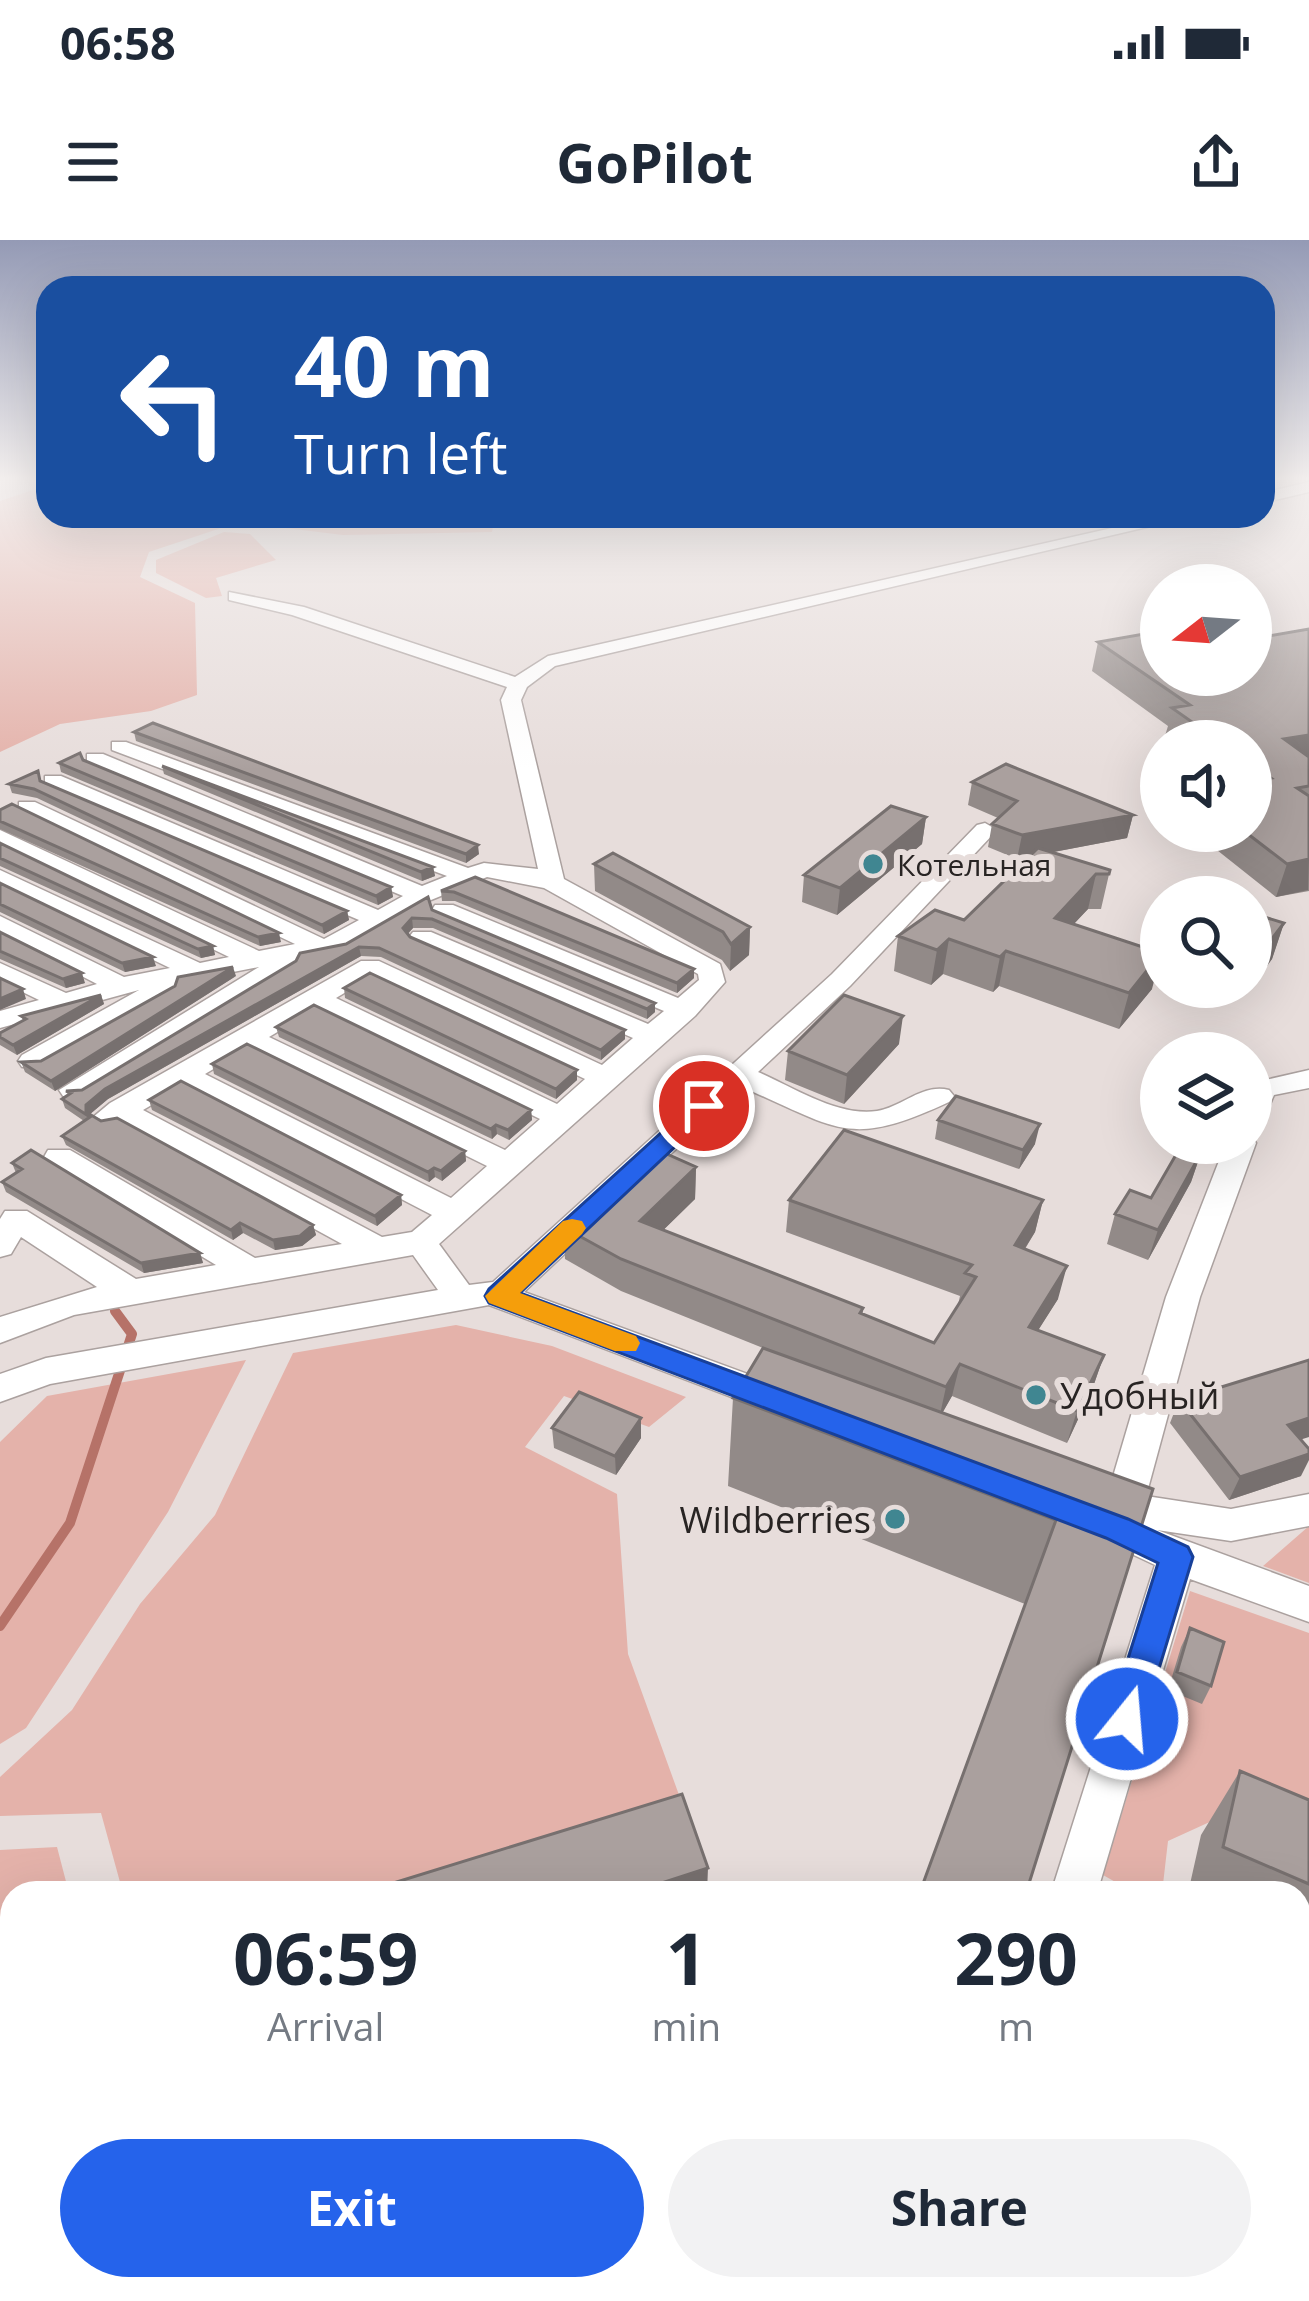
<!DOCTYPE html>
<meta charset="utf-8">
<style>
:root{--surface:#fff;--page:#f2f2f3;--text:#1f2937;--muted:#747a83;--accent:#2563eb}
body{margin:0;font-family:"Open Sans",sans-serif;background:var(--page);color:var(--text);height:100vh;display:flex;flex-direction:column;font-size:45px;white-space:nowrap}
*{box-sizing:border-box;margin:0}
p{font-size:39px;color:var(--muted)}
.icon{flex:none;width:66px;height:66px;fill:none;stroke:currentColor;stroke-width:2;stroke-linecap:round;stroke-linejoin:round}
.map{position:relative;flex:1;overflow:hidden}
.panel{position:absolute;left:0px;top:1641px;width:1311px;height:420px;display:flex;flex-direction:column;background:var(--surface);border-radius:36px 36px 0 0;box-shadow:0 12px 48px #0002}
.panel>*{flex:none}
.hud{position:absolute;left:36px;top:36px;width:1239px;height:252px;border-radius:36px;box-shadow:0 12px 48px #0002;background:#1a4fa0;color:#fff;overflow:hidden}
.needle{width:78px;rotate:253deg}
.tools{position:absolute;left:1140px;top:324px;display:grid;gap:24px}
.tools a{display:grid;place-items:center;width:132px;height:132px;border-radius:50%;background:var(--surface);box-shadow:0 12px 48px #0002;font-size:60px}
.pin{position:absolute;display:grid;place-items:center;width:102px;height:102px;color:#fff;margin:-51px;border:6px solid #fff;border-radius:50%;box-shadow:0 3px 12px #0007}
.me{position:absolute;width:132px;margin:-66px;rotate:17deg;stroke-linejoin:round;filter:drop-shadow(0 0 9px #0008)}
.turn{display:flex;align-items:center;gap:42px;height:252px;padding:0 60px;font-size:54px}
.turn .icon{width:156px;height:156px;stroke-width:2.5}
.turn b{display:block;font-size:84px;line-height:102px}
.eta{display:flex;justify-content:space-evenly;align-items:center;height:204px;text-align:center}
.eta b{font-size:72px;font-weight:700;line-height:84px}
.action{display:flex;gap:24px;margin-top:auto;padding:24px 60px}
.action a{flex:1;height:138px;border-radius:72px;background:var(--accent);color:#fff;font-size:48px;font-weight:700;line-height:138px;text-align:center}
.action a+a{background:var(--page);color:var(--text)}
.status{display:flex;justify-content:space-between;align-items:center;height:84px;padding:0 60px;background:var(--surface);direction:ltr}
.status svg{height:33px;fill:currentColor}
header{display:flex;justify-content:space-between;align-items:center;height:156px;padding:0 60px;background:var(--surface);font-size:54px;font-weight:700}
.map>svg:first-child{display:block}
.green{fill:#e4b2aa}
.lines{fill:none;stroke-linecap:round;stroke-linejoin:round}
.stream{stroke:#b67268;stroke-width:10}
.minor-casing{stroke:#aba19f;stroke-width:3}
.minor{fill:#fff;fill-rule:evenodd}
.wall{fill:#928a88}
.shaded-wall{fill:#77706f}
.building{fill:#aaa09e;stroke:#77706f;stroke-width:3}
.route{fill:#2563eb;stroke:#184099;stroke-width:3}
.slow{fill:#f59e0b}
.poi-dot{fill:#408691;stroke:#e7dddb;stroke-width:4.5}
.labels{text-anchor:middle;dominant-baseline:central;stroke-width:12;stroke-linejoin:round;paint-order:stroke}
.far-poi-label{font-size:30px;fill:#282423;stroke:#e7dddb;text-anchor:start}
.poi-label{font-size:36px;fill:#282423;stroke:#e7dddb;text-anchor:start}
</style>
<div class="status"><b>06:58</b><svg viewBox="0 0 49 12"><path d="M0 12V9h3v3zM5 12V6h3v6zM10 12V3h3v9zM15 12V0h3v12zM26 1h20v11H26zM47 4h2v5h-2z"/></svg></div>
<header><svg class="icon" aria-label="menu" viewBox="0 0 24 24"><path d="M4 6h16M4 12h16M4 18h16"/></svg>GoPilot<svg class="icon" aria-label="share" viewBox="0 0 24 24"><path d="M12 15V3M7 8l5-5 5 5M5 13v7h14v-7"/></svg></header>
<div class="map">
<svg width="1309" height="2061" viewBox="0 0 1309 2061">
<rect width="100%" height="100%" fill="#e7dddb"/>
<path class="green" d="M48 245V276H495L492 292 343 295 269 286 221 288 149 312 140 337 195 363 197 455 151 471 60 484 0 512V261Z
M224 292 250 294 276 320 216 338 222 356 206 358 156 333V320Z
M456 1085 552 1106 686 1157 649 1187 564 1156 525 1207 617 1254 628 1414 683 1566 416 1653H123L101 1573 0 1576V1537L72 1470 140 1364 215 1275 293 1113Z
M246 1120 168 1272 26 1488 0 1504V1202L47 1156Z
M1309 1286V1343L1263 1326Z
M1190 1351 1309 1393V1560L1225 1575 1168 1601 1162 1653H1135L1103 1635Z
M57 1607 69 1653H12V1886L0 1858V1610Z
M1299 1895 1309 1900V2061H146L143 2049H1299Z"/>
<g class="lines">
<path class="stream" d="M0 1386 70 1283 132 1094 115 1071"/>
<g class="minor-casing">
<path id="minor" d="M1309 242V252L1263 263V253Z
M1165 276H1194L555 426 527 447 521 460 564 639 720 724 725 742 695 776 439 1004 469 1045 493 1042 832 734 977 585 985 583 997 590 850 746 758 832C793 847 838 877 877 871 902 867 923 843 949 850L954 856 949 862C848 909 839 889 742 847L524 1052 794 1151 799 1161 794 1171 781 1175 768 1171 489 1065 50 1144 0 1162V1134L46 1118 438 1050 413 1015 74 1075 0 1103V1077L97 1047 21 997 11 1014 0 1017V979L5 971H27L136 1039 216 1025 48 924 44 917 48 910H70L255 1018 342 1004 121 883 107 887 92 878 110 863 361 721H379L602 825 633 798 413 702 409 697 413 692H431L648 784 664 771 435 675 432 670 435 665H453L678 758 699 740 698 734 544 648 487 637 431 660 345 709 299 719 296 727 83 856H63L59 850 259 727 177 743 175 752 42 827H22L18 821 22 815 139 750 0 788V771L39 760 0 741V723L66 753 97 744 0 694V676L124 737 170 728 0 646V630L200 723 229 717 0 606V590L259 711 295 704 19 572V562H35L324 699 359 680 45 546V536H61L378 670 403 656 87 524V514H103L422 646 447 636 112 510V502H126L468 628 484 623 538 629 501 460 507 447 292 375 229 360V352L304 367 515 437 548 416ZM371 737 585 839 557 864 336 758ZM316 769 540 879 505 910 269 797ZM249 808 487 926 451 958 205 834ZM184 846 432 975 412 992 382 997 143 870Z
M1309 830V848L1274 855 1261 885 1251 887 1252 843Z
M1252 896 1256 903 1200 1057 1146 1256 1231 1269 1309 1254V1286L1231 1301 1157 1290 1309 1346V1382L1190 1339 1097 1653H1051L1155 1325 1085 1292 1080 1281 1085 1270 1104 1267 1166 1057 1226 903H1251Z
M1299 1747 1309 1751V1802L1299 1798Z
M0 1993 12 1998V2049H35L38 2061H0Z"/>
</g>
<use href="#minor" class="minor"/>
</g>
<path class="wall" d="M1309 389V651L1276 657 1193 591H1251V501H1167L1164 499 1168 486 1092 431 1098 402 1161 435Z
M134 492 479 614 466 623 136 501Z
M83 520 391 647 393 657 378 665 61 532 59 523Z
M162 526 433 627 435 636 422 641 164 534Z
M41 542 347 671 349 680 324 694 37 558 12 553 9 544Z
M972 542 1133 575 1127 598 1053 612 1110 630 1101 669H1088L1073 684 1152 749 1119 789 999 746 993 752 943 734 931 745 894 731 898 696 964 680 1029 616 1017 619 988 607 992 584 998 578 968 565Z
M0 570 281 702 260 706 0 589Z
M926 577 922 604 837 675 802 662 804 635Z
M0 603 213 706 215 715 201 718 0 626Z
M594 624 750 687 749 715 730 731 722 720 595 651Z
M475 637 694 738 677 753 455 661H442L441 651Z
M0 643 156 726 125 732 0 672Z
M432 670 655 772 647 779 433 688H413L408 694 410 697 625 799 601 820 381 717 361 716 108 859 90 874 313 985 316 995 302 1006 275 1010 243 993 233 1000 66 905 62 896 84 881 65 868 62 859 68 855 66 851 82 850 346 704Z
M1251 673 1284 683 1272 719 1259 737 1251 734Z
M0 692 85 743 66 748 0 719Z
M236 736 55 851 25 832 21 822 41 821Z
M344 748 577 830V840L556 859 345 758Z
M101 755 104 764 17 815 0 805V793L23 780 21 776Z
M276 787 531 870 532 880 509 900 497 894 492 899 279 797Z
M899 804 844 864 785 840 788 811Z
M212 824 465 911 466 921 442 941 435 937 429 942 214 834Z
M149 860 401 955 402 965 377 986 152 870Z
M938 880 1035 904 1019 929 935 899Z
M1201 913 1191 942 1148 1020 1107 1004 1115 974 1151 958Z
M12 923 200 1013 203 1023 144 1033 6 952 2 942 16 933Z
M696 927 695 959 663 990 863 1068V1074L934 1103 958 1065 960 1056 786 992 789 960H1043L1035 992 1025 1009 1058 1059 1038 1090 1104 1115 1093 1147 1067 1203 952 1156 942 1173 1153 1249 1026 1653H920L1025 1364 728 1246 733 1158 763 1108 621 1051 565 1019 563 987Z
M1179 1160 1301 1200V1236L1229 1260 1170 1183Z
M641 1178V1198L616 1235 554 1208 552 1188Z
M1190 1388 1211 1446 1202 1464 1168 1450 1181 1407Z
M1240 1531 1309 1560V1723L1299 1719V1653H1188L1201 1595Z"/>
<path class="shaded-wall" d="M1309 495V524L1284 499Z
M1133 575 1127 598 1017 619 1022 595Z
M926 577 922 604 837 675 840 648Z
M478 605 479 614 466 623V614Z
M1309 619 1308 650 1276 657 1287 624Z
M433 627 435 636 422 641 421 632Z
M1096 634 1088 669 1047 713 1055 678Z
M391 647 393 657 378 665 376 656Z
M347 671 349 680 324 694 322 685Z
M412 678 413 688 404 697 403 688Z
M1284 683 1272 719 1259 737 1271 700Z
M750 687 749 715 730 731 731 704Z
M279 693 281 702 260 706 258 697Z
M949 699 943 734 931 745 937 710Z
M213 706 215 715 201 718 198 709Z
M359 707 361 716 108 859 89 875 86 872V865L105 849Z
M1006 711 999 746 993 752 1000 717Z
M1161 714 1152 749 1119 789 1129 753Z
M153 717 156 726 125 732 122 723Z
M233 727 236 736 55 851 51 841Z
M694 729V738L677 753V743Z
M82 733 85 743 66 748 63 739Z
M23 749 26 759 0 770V759Z
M101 755 104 764 17 815 13 805Z
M655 763V772L647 779V769Z
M903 776 899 804 844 864 847 835Z
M625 790V799L601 820V810Z
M577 830V840L556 859V849Z
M531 870 532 880 509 900 508 890Z
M1040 884 1035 904 1019 929 1023 910Z
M496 885 497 894 492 899 491 889Z
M465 911 466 921 442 941 441 931Z
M1201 913 1191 942 1148 1020 1158 990Z
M696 927 695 959 640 1013V981Z
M434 928 435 937 429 942 428 932Z
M401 955 402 965 377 986 375 976Z
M1043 960 1035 992 1007 1037 1015 1005Z
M240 983 243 993 233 1000 231 990Z
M313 985 316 995 302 1006 275 1010 273 1000Z
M200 1013 203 1023 144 1033 141 1023Z
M1067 1026 1058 1059 1020 1119 1029 1087Z
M1104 1115 1093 1147 1067 1203 1077 1171Z
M960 1124 952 1156 939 1179 946 1147Z
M641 1178V1198L616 1235 615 1216Z
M1309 1178V1197L1277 1207 1288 1185Z
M1309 1214V1220L1301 1236 1229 1260 1240 1237Z
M708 1628 707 1653H631Z"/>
<path class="building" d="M1309 389V495L1284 499 1309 517V546L1297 548 1309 556V619L1287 624 1244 591H1251V541L1271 538 1251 524V501H1219L1172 468 1190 465 1098 402 1161 391V435H1251V399Z
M153 483 478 605 466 614 134 492Z
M80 513 83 520 391 647 376 656 59 523Z
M1006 524 1133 575 1022 595 992 584 1017 561 972 542Z
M162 526 433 627 421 632Z
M38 531 40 541 347 671 322 685 34 549 9 544Z
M12 564 279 693 258 697 0 581V570Z
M891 566 926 577 840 648 804 635Z
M0 603 213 706 198 709 0 618Z
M1038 608 1110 630 1109 634H1096L1055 678 1161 713 1129 753 1006 711 1000 717 949 699 937 710 898 696 935 670 964 680Z
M613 613 750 687 731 704 723 692 594 624Z
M475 637 694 729 677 743 454 652 441 651Z
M0 643 153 717 122 723 0 664Z
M428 657 432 670 655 763 647 769 432 679 412 678 403 688 410 697 625 790 601 810 379 708 359 707 105 849 86 865V872L101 881 117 878 313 985 300 996 273 1000 240 983 231 990 62 896 90 877 62 859 71 853 66 851 82 850 296 721 300 713 346 704Z
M1251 673 1284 683 1271 700 1251 694Z
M0 692 82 733 63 739 0 711Z
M233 727 51 841 21 822 41 821 175 746 178 737Z
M370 733 577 830 556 849 344 748Z
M0 738 23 749 0 759Z
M101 755 13 805 0 797V793L26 779 21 776Z
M844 755 903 776 847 835 788 811Z
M314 765 531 870 508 890 496 885 491 889 276 787Z
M247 804 465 911 441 931 434 928 428 932 212 824Z
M181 841 401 955 375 976 149 860Z
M956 856 1040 884 1023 910 938 880Z
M844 890 1043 960 1015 1005 1067 1026 1029 1087 1104 1115 1077 1171 960 1124 946 1147 621 1019 563 987 651 907 696 927 640 981 863 1068 860 1073 934 1103 976 1037 965 1033 972 1025 789 960Z
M1181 906 1201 913 1158 990 1115 974 1130 950 1151 958Z
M31 910 200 1013 141 1023 2 942 22 929 12 923Z
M763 1108 1153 1249 1026 1653H949L924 1641 1056 1280 733 1158Z
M1309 1120V1178L1288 1185 1309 1209V1214L1240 1237 1179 1160Z
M579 1152 641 1178 615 1216 552 1188Z
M1190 1388 1224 1402 1211 1446 1177 1432Z
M1240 1531 1309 1560V1644L1223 1607Z
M682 1554 708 1628 631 1653H361Z"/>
<linearGradient id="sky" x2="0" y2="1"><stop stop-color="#949ab5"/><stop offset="0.45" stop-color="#f4f0ef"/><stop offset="1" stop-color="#f4f0ef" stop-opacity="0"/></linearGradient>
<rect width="1309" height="530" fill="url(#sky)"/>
<path class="route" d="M704 858 717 866 713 871 520 1053 1128 1279 1188 1307 1193 1317 1140 1491 1127 1496 1114 1491 1109 1479 1158 1323 1106 1298 489 1063 485 1056 489 1049 696 861Z"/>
<path class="slow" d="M572 979 582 981 586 988 582 994 520 1053 636 1096 640 1103 636 1111H615L489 1063 485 1056 563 981Z"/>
<g class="poi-dot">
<circle cx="873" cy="624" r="12"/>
<circle cx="1036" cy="1155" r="12"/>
<circle cx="895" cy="1279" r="12"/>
</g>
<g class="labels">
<g class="far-poi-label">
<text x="897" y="624">Котельная</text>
</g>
<g class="poi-label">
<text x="1060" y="1155">Удобный</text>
<text x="871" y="1279" text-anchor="end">Wildberries</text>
</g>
</g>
</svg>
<div class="tools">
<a><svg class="needle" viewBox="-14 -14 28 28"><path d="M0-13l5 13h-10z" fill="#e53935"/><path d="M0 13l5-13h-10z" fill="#747a83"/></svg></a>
<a><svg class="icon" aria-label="sound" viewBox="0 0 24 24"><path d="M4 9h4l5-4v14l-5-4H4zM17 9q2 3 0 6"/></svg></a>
<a><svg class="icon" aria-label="search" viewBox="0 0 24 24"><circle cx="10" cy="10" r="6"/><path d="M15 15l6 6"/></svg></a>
<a><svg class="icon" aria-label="layers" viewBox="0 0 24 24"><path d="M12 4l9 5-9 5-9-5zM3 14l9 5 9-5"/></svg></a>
</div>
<div class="pin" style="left:704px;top:866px;background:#d93025"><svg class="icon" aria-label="arrive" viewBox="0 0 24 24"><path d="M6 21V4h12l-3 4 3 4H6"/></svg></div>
<svg class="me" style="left:1127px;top:1479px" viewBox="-20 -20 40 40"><circle r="17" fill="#2563eb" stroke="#fff" stroke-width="3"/><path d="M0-11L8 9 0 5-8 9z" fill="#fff"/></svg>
<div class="hud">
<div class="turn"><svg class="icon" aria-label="left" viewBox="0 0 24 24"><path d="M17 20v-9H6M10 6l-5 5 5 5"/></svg><div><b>40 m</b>Turn left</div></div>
</div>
<section class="panel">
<div class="eta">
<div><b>06:59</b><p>Arrival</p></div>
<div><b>1</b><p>min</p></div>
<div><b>290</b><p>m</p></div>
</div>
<div class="action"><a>Exit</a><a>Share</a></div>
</section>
</div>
